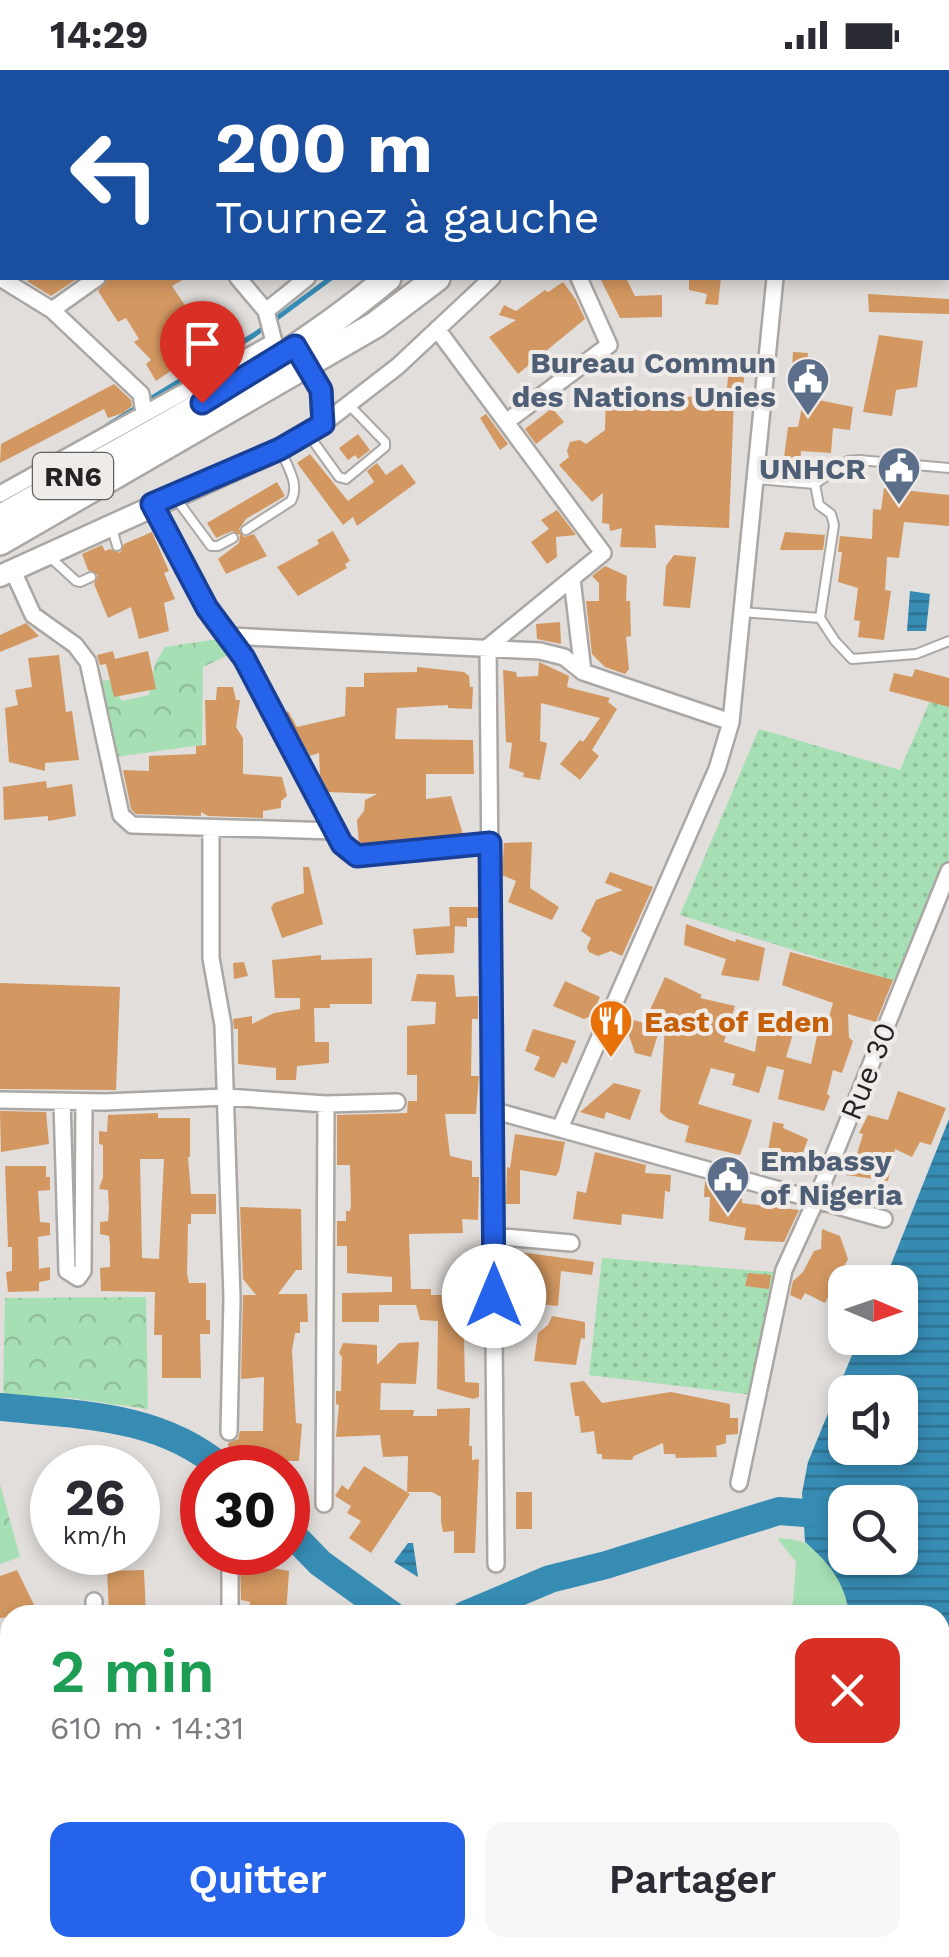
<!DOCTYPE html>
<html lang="fr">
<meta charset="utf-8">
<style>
:root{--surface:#fff;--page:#f7f7f7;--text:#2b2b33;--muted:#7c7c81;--accent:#2563eb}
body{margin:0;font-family:"Work Sans",sans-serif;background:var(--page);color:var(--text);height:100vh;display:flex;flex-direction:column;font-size:38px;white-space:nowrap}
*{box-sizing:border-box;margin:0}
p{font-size:32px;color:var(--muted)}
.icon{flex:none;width:55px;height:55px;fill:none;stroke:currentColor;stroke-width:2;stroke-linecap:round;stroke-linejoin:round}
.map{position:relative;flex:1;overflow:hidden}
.details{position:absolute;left:0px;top:1535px;width:950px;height:352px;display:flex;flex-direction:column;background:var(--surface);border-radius:30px 30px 0 0;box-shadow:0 5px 15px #0003}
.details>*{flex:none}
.hud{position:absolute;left:0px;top:0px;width:950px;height:210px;box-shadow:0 5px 15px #0003;background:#1a4fa0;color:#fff;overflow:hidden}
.needle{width:65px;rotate:92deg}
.fabs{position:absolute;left:828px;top:1195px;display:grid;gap:20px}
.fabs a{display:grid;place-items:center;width:90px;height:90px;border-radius:20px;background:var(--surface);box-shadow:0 5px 15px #0003;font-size:50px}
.speed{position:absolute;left:30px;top:1375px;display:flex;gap:20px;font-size:50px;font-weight:700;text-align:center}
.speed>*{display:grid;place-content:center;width:130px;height:130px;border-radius:50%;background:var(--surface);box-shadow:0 5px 15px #0003;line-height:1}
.speed small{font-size:25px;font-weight:400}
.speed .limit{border:15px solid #d22;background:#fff;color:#111}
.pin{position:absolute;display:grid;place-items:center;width:85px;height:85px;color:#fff;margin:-102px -42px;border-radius:50% 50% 50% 0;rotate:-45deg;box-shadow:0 0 10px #0007}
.pin .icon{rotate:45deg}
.me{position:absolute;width:110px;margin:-55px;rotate:0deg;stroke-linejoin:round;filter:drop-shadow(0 0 8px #0008)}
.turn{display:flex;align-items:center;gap:35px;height:210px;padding:0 50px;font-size:45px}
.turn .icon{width:130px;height:130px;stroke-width:2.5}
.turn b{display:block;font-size:70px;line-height:85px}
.round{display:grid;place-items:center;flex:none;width:105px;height:105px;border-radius:20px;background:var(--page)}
.summary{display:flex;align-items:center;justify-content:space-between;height:170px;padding:0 50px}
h1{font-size:60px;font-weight:600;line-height:75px;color:#1e9e55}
.action{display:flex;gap:20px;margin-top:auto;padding:20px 50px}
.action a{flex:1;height:115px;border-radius:20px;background:var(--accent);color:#fff;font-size:40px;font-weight:600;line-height:115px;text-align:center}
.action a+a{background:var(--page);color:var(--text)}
.status{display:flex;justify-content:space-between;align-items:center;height:70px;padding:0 50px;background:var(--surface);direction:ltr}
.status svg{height:28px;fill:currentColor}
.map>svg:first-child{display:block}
.green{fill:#a7dfb4}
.forest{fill:url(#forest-crowns)}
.garden{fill:url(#garden-dots)}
.water{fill:url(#water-rules);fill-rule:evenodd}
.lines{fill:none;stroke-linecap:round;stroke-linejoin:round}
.stream{stroke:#378cb4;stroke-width:5}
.river{stroke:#378cb4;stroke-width:28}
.building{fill:#d39861;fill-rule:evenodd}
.service-casing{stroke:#aba7a4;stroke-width:12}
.minor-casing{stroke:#aba7a4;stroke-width:20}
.secondary-casing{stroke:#aba7a4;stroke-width:25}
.trunk-casing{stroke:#aba7a4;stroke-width:30}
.service{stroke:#fff;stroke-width:8}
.minor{stroke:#fff;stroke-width:15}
.secondary{stroke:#fff;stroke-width:20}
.trunk{stroke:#fff;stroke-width:25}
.route-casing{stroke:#184099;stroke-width:25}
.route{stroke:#2563eb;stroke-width:18}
.labels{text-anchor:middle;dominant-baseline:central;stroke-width:8;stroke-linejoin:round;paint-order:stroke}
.shield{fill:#efebe8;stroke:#62605e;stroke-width:2.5}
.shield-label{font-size:28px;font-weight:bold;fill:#262423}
.service-label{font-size:30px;font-weight:bold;fill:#4e5e75;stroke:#efebe8;text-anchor:end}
.food-label{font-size:30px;font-weight:bold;fill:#c56008;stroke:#efebe8;text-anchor:start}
.street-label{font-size:30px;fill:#262423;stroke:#efebe8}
</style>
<div class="status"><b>14:29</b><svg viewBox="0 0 49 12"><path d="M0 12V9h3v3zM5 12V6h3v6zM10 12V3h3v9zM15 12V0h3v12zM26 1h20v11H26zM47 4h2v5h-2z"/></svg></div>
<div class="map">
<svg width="949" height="1887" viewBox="0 0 949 1887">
<defs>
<pattern id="forest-crowns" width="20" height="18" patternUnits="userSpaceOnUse" patternTransform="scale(2.5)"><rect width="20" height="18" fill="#a7dfb4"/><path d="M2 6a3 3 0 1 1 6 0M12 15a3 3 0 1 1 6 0" fill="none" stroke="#90bf9a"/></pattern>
<pattern id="garden-dots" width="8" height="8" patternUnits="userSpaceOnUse" patternTransform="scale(2.5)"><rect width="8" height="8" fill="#a7dfb4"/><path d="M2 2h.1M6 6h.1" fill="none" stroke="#90bf9a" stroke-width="1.8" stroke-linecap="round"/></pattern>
<pattern id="water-rules" width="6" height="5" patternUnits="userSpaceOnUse" patternTransform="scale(2.5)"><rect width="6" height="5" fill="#378cb4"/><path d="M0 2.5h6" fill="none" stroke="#2e7292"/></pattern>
</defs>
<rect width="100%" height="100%" fill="#e1dedb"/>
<path class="green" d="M777 1468C785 1469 794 1469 802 1472 829 1481 847 1519 849 1545H792L796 1492Z"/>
<path class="forest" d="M218 569 230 584 203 597 202 675 115 687 98 611 109 610 122 631 149 625 155 594 165 577Z
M146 1227 148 1339 71 1328 3 1327 5 1228Z
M0 1414 20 1487 0 1494Z"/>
<path class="garden" d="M933 624 949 631V816L910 916 680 845 759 659 900 700Z
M602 1188 774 1202 753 1325 589 1305Z"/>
<path class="water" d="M910 521 930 524 926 561H907Z
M949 1049V1887H787L786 1878H940V1545H849C846 1513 828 1492 805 1472L802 1423 808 1392 859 1268H900V1212H884ZM845 1322H900V1378H845ZM845 1432H900V1488H845Z
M408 1473H413L418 1507 394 1492Z"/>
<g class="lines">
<path class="stream" d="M580 2 582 0
M107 356 254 265 331 208"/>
<path class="river" d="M0 1337C78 1345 159 1344 222 1398
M288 1460 320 1493 392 1545
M465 1545 550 1509 606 1495 779 1441 845 1446"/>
</g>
<path class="building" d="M32 208H78L51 226 27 211Z
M108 208H186L172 216 186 237 190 234 200 250 204 246 209 275 156 311 146 294 151 290 134 272 139 269 126 248 118 252 98 221Z
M600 208H626L635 226 662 225V247L620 248Z
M693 208H721L718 235 705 234 707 224 689 220V210Z
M563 212 576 230 585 249 518 304 489 267 516 250 499 245 504 235 516 241 545 220 548 222Z
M868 224 949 229V244L869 242Z
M879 265 923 271 917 317 896 320 892 346 863 342Z
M793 282 808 283 805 316 791 315Z
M728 306 744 307 743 319 727 318Z
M114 314 131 330 132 336 123 343 108 348 104 339 0 393 1 374Z
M606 324 734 328 729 458 655 455 656 478 620 477 622 458 610 461 609 454 602 453 603 423 592 432 559 395 569 387 567 381 570 372 580 370 586 374 605 360Z
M804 327 853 337 850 360 833 358 831 383 801 381 800 403H782L788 357H798Z
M552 338 564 352 536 374 525 359Z
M486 344 508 374 500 380 480 348Z
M358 364 370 380 358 389 355 385 348 390 339 378Z
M310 384 348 431 374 412 367 401 377 393 386 405 402 394 416 413 357 456 353 447 343 455 297 393Z
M277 412 285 426 246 449 239 459 244 467 254 464 267 486 226 504 218 489 239 473 240 465 232 461 216 468 207 453Z
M884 418 949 425V456L904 452 899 488 887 487 885 520 891 521 884 570 858 567 860 551 854 550 858 518 838 512 842 482H838L840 466 872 469 873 439 881 440Z
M557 440 576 465 556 467 557 487 547 494 531 472 549 459 541 450Z
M333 461 350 491 345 494 347 498 298 526 277 497 319 474 317 470Z
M152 462 169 501 164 503 175 529 164 533 169 561 139 569 131 537 108 548 94 514 98 505 88 500 82 484 102 475 105 481 110 479 120 483 124 474Z
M785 462 825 465 823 480H780Z
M674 485 696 487 690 538 663 536 666 496Z
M605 496 627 506 626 531H630L631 566 626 567 629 599 625 604 605 597 592 584 586 531H599V513L592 506Z
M560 552 561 574 537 569 536 554Z
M26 553 39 566 0 582V565Z
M113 581 115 589 148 581 156 619 114 627 106 594 100 595 97 585Z
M59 585 66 642 72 641 79 690 45 693V701L9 692 5 638 18 635 15 620 32 617 28 588Z
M539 592 569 606 567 617 610 628 608 632 617 639 592 680 599 686 580 710 560 694 580 670 583 672 600 648 541 633 540 671 547 673 540 710 523 707 524 703 509 698 512 673 506 672 503 600 516 602 517 607 538 606Z
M417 597 464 602 469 606 470 617H473L472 639 448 638V635L397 638 395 669 473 670 474 704H426V729L451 726 463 764 359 775 357 750 364 741 365 730 377 724 328 722 320 706 319 683 310 686 286 643 288 641 297 657 345 646 346 617H364V603L417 602Z
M915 599 949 608V637L889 621 894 603 912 607Z
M217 617H233L236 630H240L236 657 243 668V704L282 707 287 726 281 731V738L263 741V748L208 746 201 742V746L136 744 131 739 123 700 149 701V686L196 684V676L206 675 205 630H216Z
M46 711 47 718 72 714 76 746 48 751V746L4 750 3 717Z
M532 772 530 818 559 837 552 850 508 832 516 811 502 805 504 773Z
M303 797H309L323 854 282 868 271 838 274 833 304 823Z
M610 802 653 817 622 886 611 881 598 886 589 882 587 877 591 868 581 861 596 830 623 820 605 813Z
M449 837H479V848H467V857L455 856 454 883 416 885 413 859 450 856Z
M686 854 735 872 736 869 765 878 759 911 721 905 726 889 684 875Z
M790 882 893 910 876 952 848 944 849 968 853 971 842 1003 833 1000 827 1024 830 1026 824 1041 778 1029 784 1000 767 996 759 1023 732 1015 735 1004 711 998 698 1034 752 1050 747 1066 740 1085 685 1072 689 1056 668 1049 660 1042 665 955 661 954 651 987 635 983 626 957 630 949 644 953 665 907 702 925 700 928 735 936 724 972 755 982 761 942 793 950 796 954 786 987 811 994 819 956 826 958 833 933 782 915Z
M321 885V890L372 888V934H330V938H314L315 972H329V993L297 996 296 1010H276V998L238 994V959H234L233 949 252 946V954L274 943 300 939V928H275L272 890Z
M244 892 248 906 234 909 233 893Z
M417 904 454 905 456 927 478 926V949H472L471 1006H479L476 1044H445L450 1086 472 1091V1107H479L478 1150 462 1149 463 1163 409 1164 411 1219H431V1225H466L470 1262 464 1269 465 1312 479 1313V1327L473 1329 437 1319 438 1251 420 1250 416 1235H379V1252H342V1223L392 1222V1207L347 1203V1176H337V1151H346V1141H350L351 1135 350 1095H337V1045L407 1043 408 1031H417V1005H407V956L435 954 436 932 411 931Z
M565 911 600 927 591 946 584 949 553 936Z
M0 913 120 917 116 1020 0 1019Z
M533 959 576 971 567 994 562 992 554 1008 534 1000 540 987 525 981Z
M614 1013 641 1020 630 1050 606 1042 604 1049 580 1042Z
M898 1021 946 1038 931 1075 920 1072 912 1087 895 1079 888 1111 846 1105 850 1094H854L863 1064 859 1063 868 1045 888 1050Z
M0 1041 46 1042 49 1074 1 1082Z
M158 1043V1048H190V1087H188L191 1124H216V1144H191V1154H188L187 1204 189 1213H206V1250H210V1264H200L201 1308H162V1265H154L155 1222 101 1221 100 1198 110 1197V1175L109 1166 100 1164V1152L108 1151 109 1138 108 1120 99 1119 103 1107V1075L99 1074V1061L107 1062 108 1045ZM140 1089H164L159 1189 142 1188Z
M773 1052 784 1054 783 1058 808 1069 796 1101 766 1093Z
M515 1064 565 1072 559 1101 556 1106 520 1100V1134H506L507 1097 510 1098Z
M595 1082 646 1095 645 1103 671 1105 670 1122 665 1121 663 1149 622 1144 621 1155 573 1149 577 1121 586 1123Z
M5 1096H46V1107H50V1120L38 1121 40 1152 50 1153V1165L38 1167 39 1199 50 1197V1210L39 1212V1221L8 1222 6 1202 12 1201V1177H8Z
M705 1111 720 1115V1118L732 1123V1128L742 1129V1133L799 1140 784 1172 744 1170 746 1158 709 1151 710 1127H704Z
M240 1137 301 1139 302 1200H296L278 1224H307L308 1252H300V1263H295L292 1280 296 1353 302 1354 299 1391H238L229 1385 228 1373 238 1369 240 1361H263L264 1307 241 1309 243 1225H256L243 1209Z
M822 1159 840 1166 848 1189 825 1233 805 1223 801 1230 790 1225 793 1211 803 1202 814 1181 821 1179Z
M505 1180 594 1192 592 1205 561 1201 558 1236 521 1232 522 1223 505 1221Z
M748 1203 771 1205 769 1219 745 1216Z
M552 1246 585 1252V1269L581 1268 576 1295 534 1291 538 1263 548 1255Z
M419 1272 416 1314 381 1313 380 1340H414L413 1346H437V1339L470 1338 469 1376H472V1390L479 1389 475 1483H454V1461L443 1462 441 1452V1427L432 1422H407L408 1386 383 1387 380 1365 336 1367 339 1335 336 1334V1321H341L342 1287 339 1283 343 1273 377 1275V1295L399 1273Z
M584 1311 602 1333 671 1322 730 1334V1348H738V1364L726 1365V1373L716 1376 717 1387 676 1388 675 1384H664L663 1373 634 1386 632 1390 602 1389V1384H597L594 1361 581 1363 579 1346H575L570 1313Z
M364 1396 410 1424 371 1483 349 1468 361 1451 347 1443 351 1436 335 1426 342 1415 348 1420Z
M516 1422H532V1459H516Z
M240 1492 289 1501 286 1545H249L250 1532 241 1530Z
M17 1500 39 1545 0 1548V1506Z
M144 1500 146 1545 109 1543 107 1501Z"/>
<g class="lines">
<g class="service-casing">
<path id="service" d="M424 2 428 0
M308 364 339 407 346 409 385 377V372L350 336
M755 409 815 414 848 391 859 390 949 398
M815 414 819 435 831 444 834 455 820 548
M177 430 211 476H218L233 468
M112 458 117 476
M246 460 291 431C300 415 288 398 282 383
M51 488 76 511 80 512 91 507
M742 542 820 548 835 571 852 589 916 584 949 571"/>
</g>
<g class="minor-casing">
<path id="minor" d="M151 0 152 2
M346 0 348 2
M556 2 559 0
M718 2 721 0
M746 2 749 0
M796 2V0
M0 43H2
M0 208 52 240 141 324 144 343
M238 208 266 241 274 272 269 281
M52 240 97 208
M266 241 307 208
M437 259 603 483 488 577
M506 352 609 275 579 208
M323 354 398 296 492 208
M0 424 274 272
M152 434 207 539 244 588 348 782 357 786 489 773
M13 501 33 545 75 575 88 592 121 745 132 755 335 761
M572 509 583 602 731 652
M230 566 540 581 564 587 583 602
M488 577 496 1494
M211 758V888L223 955 232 1228 229 1362
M0 1030 104 1032 226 1027 326 1034 397 1032
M62 1031 67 1201 78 1208 83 1201 84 1032
M492 1040 884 1149
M560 1058 717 699 731 652 775 208
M493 1166 571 1173
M739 1413 784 1200 816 1130 949 801
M324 1434 326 1034
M230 1497V1545
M94 1545V1531
M0 1572 10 1597
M0 1694 10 1690
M0 1857 13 1887
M126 1878 130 1887
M371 1878V1887
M753 1878 754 1887
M87 1887 111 1878
M233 1887V1878
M499 1887V1878"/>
</g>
<g class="secondary-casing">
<path id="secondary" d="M0 506 280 379 323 354 321 320 300 284"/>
</g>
<g class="trunk-casing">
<path id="trunk" d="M618 2 620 0
M670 2 673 0
M0 448C131 373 273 305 388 208
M0 472 375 255 437 208"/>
</g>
<use href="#service" class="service"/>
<use href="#minor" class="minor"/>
<use href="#secondary" class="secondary"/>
<use href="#trunk" class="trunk"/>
</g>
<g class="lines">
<g class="route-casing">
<path id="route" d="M202 333 295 276 321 320 323 354 280 379 152 434 207 538 244 588 342 774 357 786 490 773 494 1226"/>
</g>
<use href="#route" class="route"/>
</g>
<defs>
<g id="civic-pin" transform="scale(2.25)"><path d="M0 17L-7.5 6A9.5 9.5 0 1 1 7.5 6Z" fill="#5c6f8a" stroke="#efebe8"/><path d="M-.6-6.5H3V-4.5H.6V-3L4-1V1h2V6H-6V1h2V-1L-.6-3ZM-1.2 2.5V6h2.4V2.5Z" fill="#fff"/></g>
<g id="restaurant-pin" transform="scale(2.25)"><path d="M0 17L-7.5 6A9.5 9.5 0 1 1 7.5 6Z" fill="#e8710a" stroke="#efebe8"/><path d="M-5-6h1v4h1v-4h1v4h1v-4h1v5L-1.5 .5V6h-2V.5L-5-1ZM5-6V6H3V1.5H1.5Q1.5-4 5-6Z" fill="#fff"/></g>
</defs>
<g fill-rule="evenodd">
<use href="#civic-pin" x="808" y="309"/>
<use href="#civic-pin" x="899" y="398"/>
<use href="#restaurant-pin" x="611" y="951"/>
<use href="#civic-pin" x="728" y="1107"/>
</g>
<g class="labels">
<rect class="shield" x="33" y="383" width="80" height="46" rx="8"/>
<g class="shield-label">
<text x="73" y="406">RN6</text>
</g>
<g class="service-label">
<text x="776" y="292">Bureau Commun<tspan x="776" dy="34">des Nations Unies</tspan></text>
<text x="866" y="398">UNHCR</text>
<text x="760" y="1090" text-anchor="start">Embassy<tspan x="760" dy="34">of Nigeria</tspan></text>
</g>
<g class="food-label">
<text x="644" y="951">East of Eden</text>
</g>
<g class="street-label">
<text transform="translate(868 1001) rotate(-68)">Rue 30</text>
</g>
</g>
</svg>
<div class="fabs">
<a><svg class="needle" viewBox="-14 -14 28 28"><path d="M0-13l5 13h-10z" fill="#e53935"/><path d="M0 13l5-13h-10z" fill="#7c7c81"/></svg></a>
<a><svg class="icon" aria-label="sound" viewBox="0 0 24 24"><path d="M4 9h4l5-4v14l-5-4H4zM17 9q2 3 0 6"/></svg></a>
<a><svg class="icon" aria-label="search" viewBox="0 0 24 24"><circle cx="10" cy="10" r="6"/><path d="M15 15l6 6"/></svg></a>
</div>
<div class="speed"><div>26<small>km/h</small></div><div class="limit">30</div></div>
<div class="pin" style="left:202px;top:333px;background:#d93025"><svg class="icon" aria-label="arrive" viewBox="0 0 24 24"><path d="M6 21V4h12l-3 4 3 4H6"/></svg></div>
<svg class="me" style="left:494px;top:1226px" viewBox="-20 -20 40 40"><circle r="19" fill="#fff"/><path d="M0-13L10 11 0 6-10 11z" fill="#2563eb"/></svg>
<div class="hud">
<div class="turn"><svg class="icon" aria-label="left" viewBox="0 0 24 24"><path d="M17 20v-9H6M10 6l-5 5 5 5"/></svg><div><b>200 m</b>Tournez à gauche</div></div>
</div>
<section class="details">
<div class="summary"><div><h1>2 min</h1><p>610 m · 14:31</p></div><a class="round" style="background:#d93025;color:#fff"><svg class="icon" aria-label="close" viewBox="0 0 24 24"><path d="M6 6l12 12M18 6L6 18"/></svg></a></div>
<div class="action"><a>Quitter</a><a>Partager</a></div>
</section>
</div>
